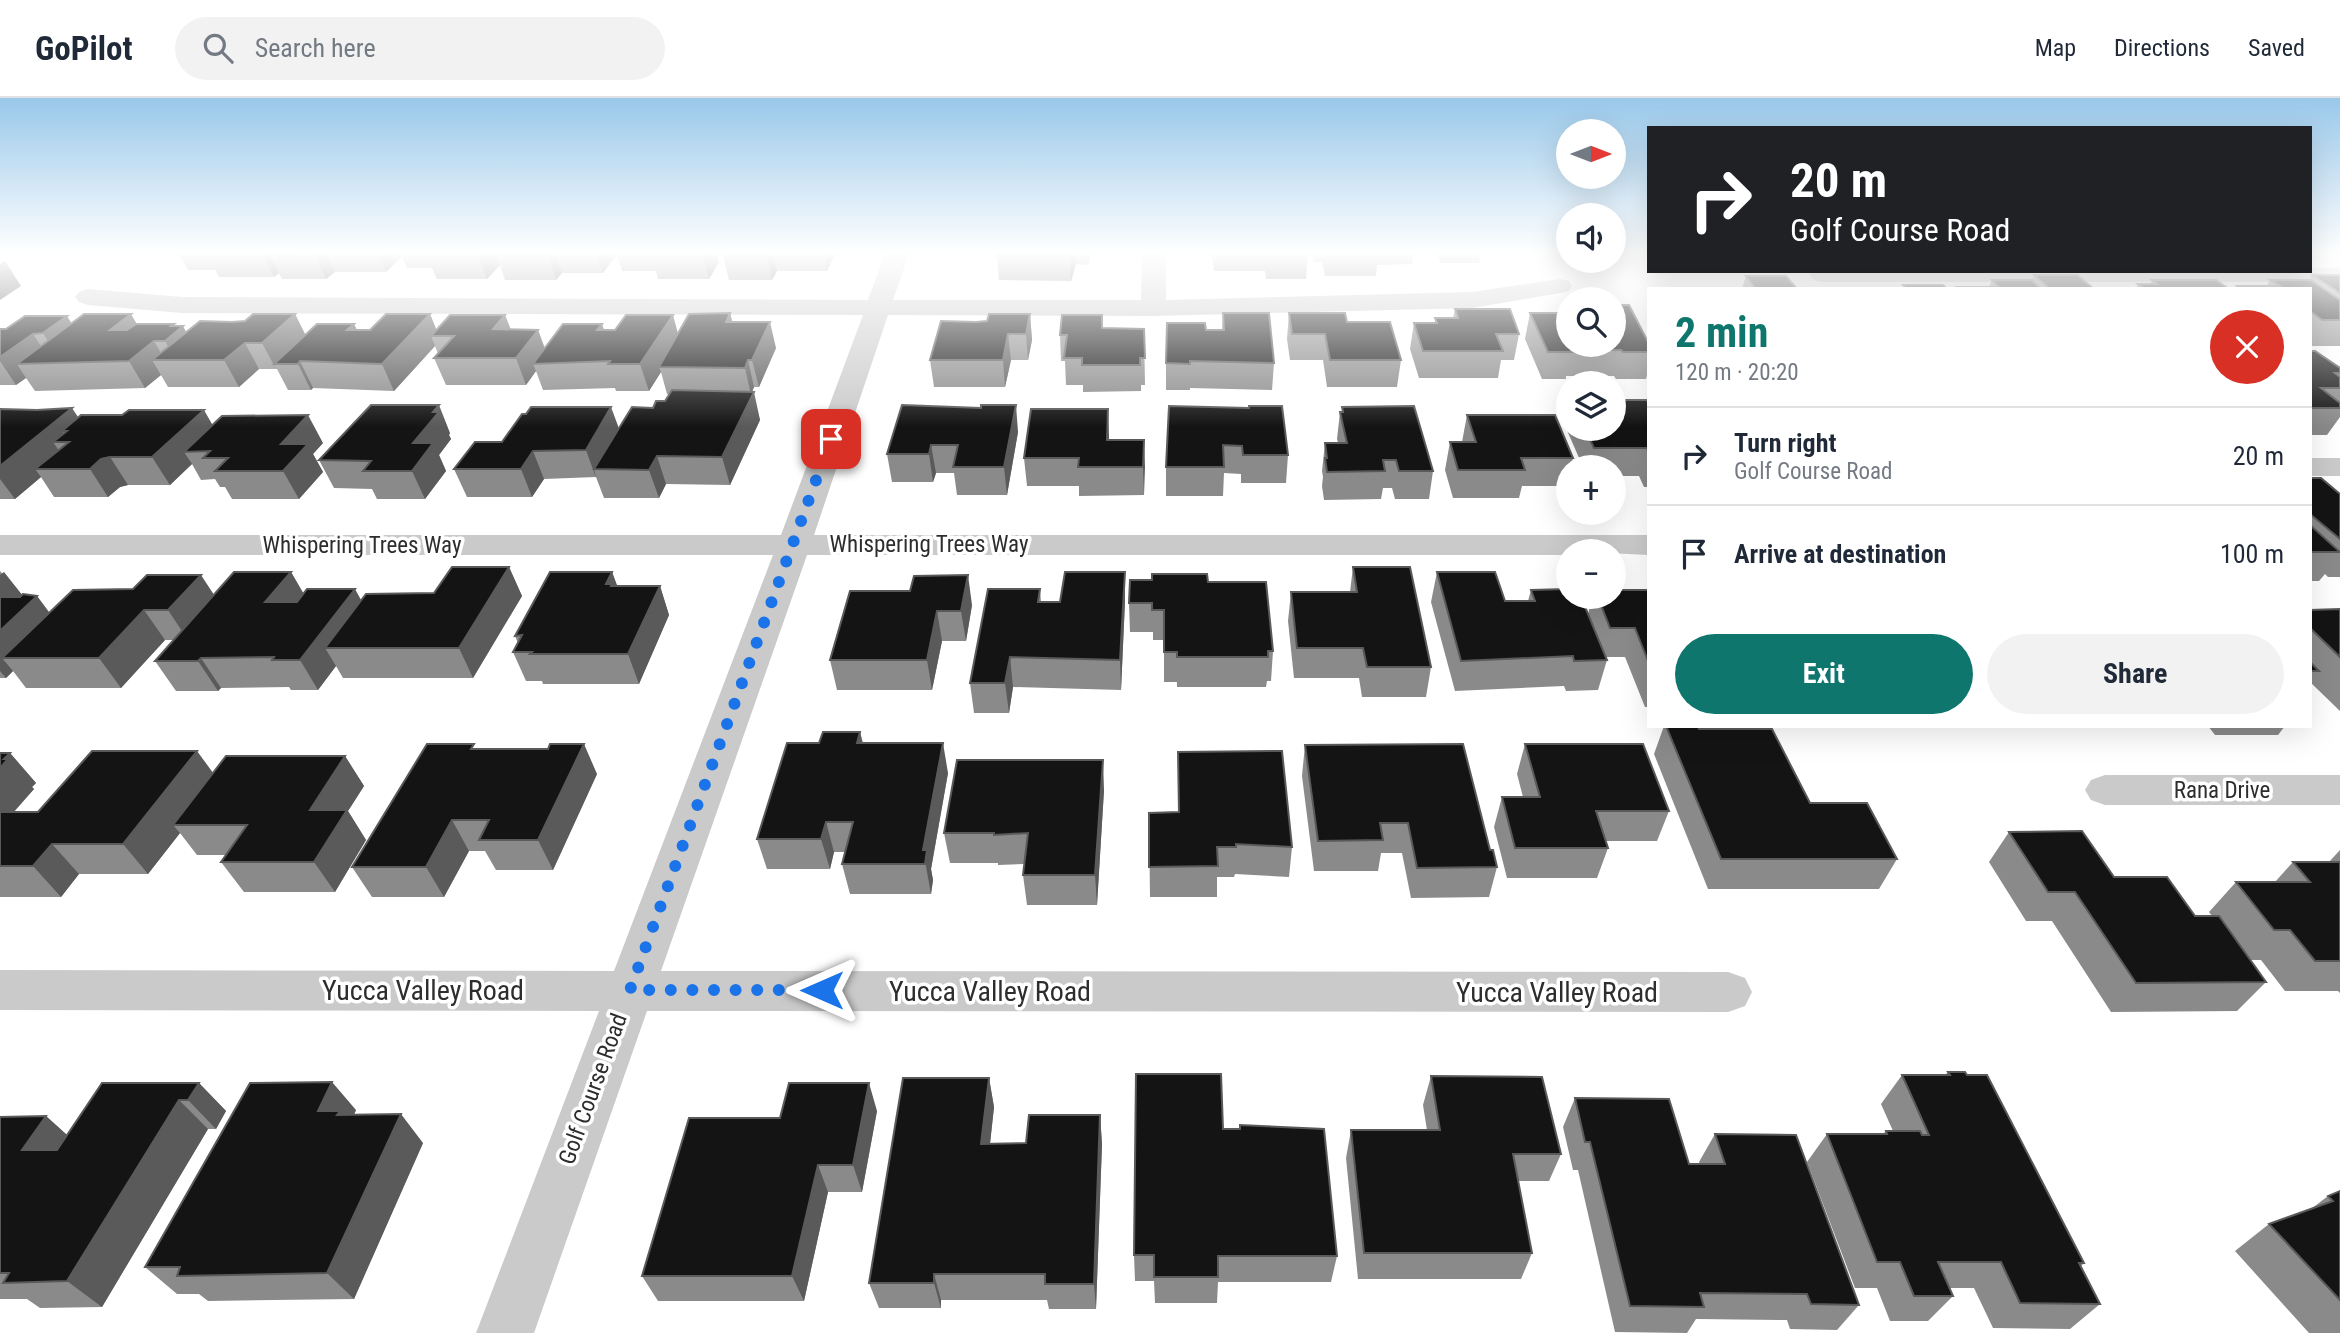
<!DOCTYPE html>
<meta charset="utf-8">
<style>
:root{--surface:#fff;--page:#f2f2f3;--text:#1f2937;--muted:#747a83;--line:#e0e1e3;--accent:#0f766e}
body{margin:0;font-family:"Roboto Condensed",sans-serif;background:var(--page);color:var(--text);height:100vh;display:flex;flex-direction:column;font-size:26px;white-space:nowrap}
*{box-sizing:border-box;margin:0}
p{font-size:23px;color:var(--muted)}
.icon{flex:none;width:38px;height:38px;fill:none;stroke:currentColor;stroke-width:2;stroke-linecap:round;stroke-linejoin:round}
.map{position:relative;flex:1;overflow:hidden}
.side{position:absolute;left:1647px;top:189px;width:665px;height:441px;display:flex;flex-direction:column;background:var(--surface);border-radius:0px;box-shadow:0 7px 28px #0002}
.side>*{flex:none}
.top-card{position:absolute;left:1647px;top:28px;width:665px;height:147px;border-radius:0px;box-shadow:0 7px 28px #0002;background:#202124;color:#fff;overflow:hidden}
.needle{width:46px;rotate:90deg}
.fabs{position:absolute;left:1556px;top:21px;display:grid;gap:14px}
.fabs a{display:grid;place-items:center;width:70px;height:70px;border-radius:50%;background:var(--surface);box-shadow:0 7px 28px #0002;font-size:35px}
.pin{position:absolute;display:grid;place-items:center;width:60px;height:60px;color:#fff;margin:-30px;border-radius:14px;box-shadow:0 4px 10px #0006}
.me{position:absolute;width:77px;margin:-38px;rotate:270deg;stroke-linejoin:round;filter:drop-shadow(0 0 5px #0008)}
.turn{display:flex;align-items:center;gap:24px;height:147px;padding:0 28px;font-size:32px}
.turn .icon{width:91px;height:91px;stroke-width:2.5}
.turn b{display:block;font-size:49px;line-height:60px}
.round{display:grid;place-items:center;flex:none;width:74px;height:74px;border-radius:37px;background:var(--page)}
.overview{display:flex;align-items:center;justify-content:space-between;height:119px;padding:0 28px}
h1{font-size:42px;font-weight:700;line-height:52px;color:var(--accent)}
.button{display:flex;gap:14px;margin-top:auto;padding:14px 28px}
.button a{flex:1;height:80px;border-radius:42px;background:var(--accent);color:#fff;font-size:28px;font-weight:700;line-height:80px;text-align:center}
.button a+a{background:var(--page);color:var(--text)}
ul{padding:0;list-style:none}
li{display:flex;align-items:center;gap:21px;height:98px;padding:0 28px;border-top:2px solid var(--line)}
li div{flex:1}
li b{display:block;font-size:26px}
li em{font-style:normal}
header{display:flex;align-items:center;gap:42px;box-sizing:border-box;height:98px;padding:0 35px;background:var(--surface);border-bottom:2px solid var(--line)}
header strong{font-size:33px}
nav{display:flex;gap:38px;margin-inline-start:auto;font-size:24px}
.search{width:490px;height:63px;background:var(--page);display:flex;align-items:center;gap:18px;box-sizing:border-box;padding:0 24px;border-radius:38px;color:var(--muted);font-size:26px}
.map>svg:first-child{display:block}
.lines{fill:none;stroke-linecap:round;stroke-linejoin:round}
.street{fill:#cacaca;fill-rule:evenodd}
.wall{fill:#8a8a8a}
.shaded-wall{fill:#5a5a5a}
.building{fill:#141414;stroke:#5a5a5a;stroke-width:2}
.route{stroke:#1a73e8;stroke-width:12;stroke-dasharray:0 21.6}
.labels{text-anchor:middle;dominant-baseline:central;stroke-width:7;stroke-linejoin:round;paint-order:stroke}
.street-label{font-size:23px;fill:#2d2d2d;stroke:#fff}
.near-street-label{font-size:28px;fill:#2d2d2d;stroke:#fff}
</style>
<header>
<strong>GoPilot</strong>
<div class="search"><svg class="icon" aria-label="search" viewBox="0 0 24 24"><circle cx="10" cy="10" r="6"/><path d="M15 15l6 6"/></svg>Search here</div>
<nav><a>Map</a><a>Directions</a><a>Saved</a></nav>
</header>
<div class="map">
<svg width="2340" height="1235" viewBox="0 0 2340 1235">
<rect width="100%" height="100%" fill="#fff"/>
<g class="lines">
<path class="street" d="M885 156H909L893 202H1141L1142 156H1166V202L1472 194 1560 181 1569 183 1572 188 1569 193 1560 195 1472 210 1153 218 888 217 814 437H1648V457L1568 453V457H807L661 873 1728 874 1745 880 1752 894 1745 908 1728 914 647 913 534 1235H476L599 913 0 912V872L614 873 773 457H0V437H781L863 217 182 215 88 207 79 204 75 199 79 194 88 191 182 199 868 202Z
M2310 170H2340V184H1822L1813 182 1810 177 1812 173H2310Z
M2310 360H2340V378H2310Z
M2105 677H2340V707H2105L2091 702 2085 692 2091 682Z"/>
</g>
<path class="wall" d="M179 156H717L719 164 709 181H658L656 173H622L617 156 603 175H562L556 182H505L500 167 487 181H437L432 170H407L402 158 386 174H335L326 181H282L279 175 274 179H219L215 172H188Z
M724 156H835L827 173H777L772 182H729L723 157Z
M997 156H1091L1089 167 1076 166 1071 183 999 182Z
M1212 156H1308L1306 181H1266L1265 173H1214Z
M1313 156H1414L1412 166 1377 167 1376 178H1325L1322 164H1314Z
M1437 156H1481L1479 165H1440Z
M1614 156H1624V157H1614Z
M2034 177 2094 191H1956L1957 189H1989L1992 182H2032Z
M2312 177H2340V248H2310V191H2235L2237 188H2267L2270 182H2309Z
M1746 178 1797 191H1742Z
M2152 182 2229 191H2136L2138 186H2150Z
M1455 211 1519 236 1514 262H1501L1498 280H1419L1410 251 1414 225H1435V220H1453Z
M730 215 732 224 776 250 759 289H754L752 294 760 322 730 387 666 386 659 400H604L596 379 544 381 532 399H467L454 371 502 344 619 331 653 310 665 303 670 296H667L661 274 649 293H616L615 290 543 292 536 273 526 287H446L434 260 438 256 435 248 394 293 313 290 311 292H288L277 271H259L239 289H168L161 277 145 290 35 293 26 280 16 287H0V231L72 225 131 216 136 226 176 228 186 234 232 224 295 216 305 237 354 226 357 232H370L430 216 436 232 505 217 511 232H538L545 250 602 226 604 232 678 235Z
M1223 215 1274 265 1272 292 1190 290V292H1166V265L1206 232H1222Z
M1289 215 1347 224 1401 262 1397 289H1327L1323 262H1290L1287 241Z
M1530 215 1568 247 1648 244V274L1646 281H1616L1614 278H1566V281H1542L1525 241Z
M1030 216 1032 242 1028 262H1011L1005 289H934L930 262 976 224Z
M1102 217 1103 230 1144 231 1145 287H1141V293L1083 294V287H1066L1065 263H1061L1060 237Z
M2310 253 2340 269V319L2327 337H2310Z
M1648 304V389H1644L1639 378H1614V369H1583L1566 330 1568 323V331H1614Z
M902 307 1018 334 1007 397H957L954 375H936L933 384H892L887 356Z
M1169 308 1288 357 1286 385H1241V376L1224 375 1223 398H1166V369Z
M1342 309 1433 373 1429 401H1395L1392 390H1383L1381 401 1324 402 1322 388 1323 379 1322 373 1325 345H1338L1337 341 1340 314H1342Z
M0 311 78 319 212 327 323 345 313 356 323 374 299 401H232L225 389H220L215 381 201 382 192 366 170 387H128L120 389 108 399H54L41 379 15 401H0Z
M1467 317 1573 360 1571 369H1568V380L1566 388H1522L1519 400H1453L1445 372 1450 344H1462Z
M450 335 449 337 451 341 439 357 446 373 425 401H377L372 391 334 390 319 362Z
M1109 342H1144V397L1079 398V388H1027L1024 360Z
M2310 380 2340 396V479H2328L2325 476 2319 483H2310Z
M509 469 522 498 473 580H343L336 568 318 592H291L289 589 221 590 218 593H176L155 563 173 542H165L121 590H26L13 573 6 580H0V473L22 497 37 498 49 514 214 497 291 474 303 496 361 503 434 495Z
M1353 469 1431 569 1426 599H1362L1359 580H1294L1288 523 1291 494H1350Z
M612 474 617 488H660L669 517 639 586H543L542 583H526L513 554 518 545 515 538Z
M1125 474V503L1121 592 1013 589 1009 615H974L970 585 1040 491 1041 504H1060Z
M1437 474 1505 503H1528L1531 492 1588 516 1593 499H1614L1648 492V609H1645L1625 559H1605L1607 562 1598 592 1566 593 1564 588 1455 593 1431 504Z
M1208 484 1273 553 1271 583H1267L1266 589H1177V584H1164V542H1153V534H1130L1129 505Z
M850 493 972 507 966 543H942L932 592H837L830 562Z
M2340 511V613L2310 584V512Z
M1664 628H1698L1699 631 1810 705 1897 761 1879 791H1708L1654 656Z
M2208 628H2285L2278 637H2215Z
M860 634 863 645 948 675 931 771 933 782 931 796H850L842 766 845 754H834L830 771H767L757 741 819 645Z
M1525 646 1669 713 1657 743H1606L1608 750 1597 780H1507L1494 729 1502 699H1523L1517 676Z
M1305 647 1490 752 1497 769 1489 799 1411 800 1402 755H1381L1378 773H1314L1302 678Z
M476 651 597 676 553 772H496L485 753H469L444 799H372L352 769Z
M0 655H10L36 685 32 689 34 691 14 714H38L213 675 345 658 364 688 348 713 366 742 335 794H244L221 764 226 757H197L180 735 148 776H79L61 799H0Z
M1104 692 1097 807H1027L1023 777 1024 766 998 767V765H950L944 735Z
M1149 715 1292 749 1289 779 1235 776 1234 779H1217V799H1150Z
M2009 734 2114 779 2195 818H2212L2209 814 2236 784H2275L2293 764H2329L2340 752V895L2338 893H2285L2261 862H2250L2266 884 2237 913 2111 914 2052 823H2026L1989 764Z
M1948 974 2084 1165 2081 1168 2100 1206 2070 1231 1993 1230 1974 1190H1950L1953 1198 1928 1223H1890L1877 1190H1855L1807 1064 1827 1036H1883L1886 1033H1893L1881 1006 1902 977H1945Z
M1431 978 1561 1056 1549 1083H1518L1532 1155 1521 1181H1358L1346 1060 1351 1032H1427L1423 1007Z
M989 980 994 1009 990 1045H1026L1100 1017 1102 1046 1096 1211H1049L1047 1202H941V1210H879L869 1185Z
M199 985 226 1013 216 1031H208L102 1209 40 1210 27 1201H0V1019L46 1018 67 1037Z
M1575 1000 1689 1066H1700L1699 1064 1715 1036 1859 1207 1837 1232 1790 1231 1787 1222 1696 1221 1687 1235 1615 1234 1578 1072H1573L1563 1029Z
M356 1012 354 1017 423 1045 354 1201 208 1203 199 1196H177L145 1169Z
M877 1013 862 1094H828L804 1203H658L642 1178 780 1020Z
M1223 1031 1337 1158 1331 1184H1218L1217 1205H1155L1154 1183H1135L1134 1157Z
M2340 1093V1235H2309L2235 1153 2269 1126 2311 1111 2328 1098Z"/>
<path class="shaded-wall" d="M262 156H290L270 157 279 175 274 179Z
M315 156H327L335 174 326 181Z
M378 156H401L402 158 386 174Z
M478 156H499L496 157 500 167 487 181Z
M549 156H555L562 175 556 182 548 157Z
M597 156H617L603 175Z
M703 156H717L719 164 709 181Z
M768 156H773L777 173 772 182 767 157Z
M824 156H835L827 173Z
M1070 156H1076V166L1071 183Z
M5 163 21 188 0 202V166Z
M730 215 737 241 726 224Z
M131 216 146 242 110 232Z
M295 216 308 242 274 266 276 271 262 245Z
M430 216 439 238H431L435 248 394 293 382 266Z
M1030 216 1032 242 1028 262 1026 236Z
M505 217 515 243 493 231Z
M673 217 680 243 659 269 661 274 649 293 640 266Z
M67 218 83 244 60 262 43 235Z
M770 224 776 250 759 289 752 262Z
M174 226 178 232 183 228 197 255 176 262 165 243 171 228Z
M354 226 366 252 347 232Z
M602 226 610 252 597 232Z
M538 232 547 258 533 266 536 273 526 287 516 260Z
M33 236 50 262 17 266 26 280 16 287 0 263V259Z
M1008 236 1011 262 1005 289 1003 262Z
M154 243 165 262H152L161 277 145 290 129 263Z
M245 245 259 271 239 289 224 262Z
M748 262 754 289 751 297 745 270Z
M300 263 313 290 311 292 298 266Z
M754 294 760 322 730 387 722 359Z
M439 307 450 335 449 337 451 341 439 357 446 373 425 401 412 373 413 345Z
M1016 307 1018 334 1007 397 1004 369Z
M611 309 621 336 594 371 596 380 586 352Z
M72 310 90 337 62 333 74 351 69 344H53L64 360 35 371 41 379 15 401 0 381V368Z
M1108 311 1109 338 1108 370 1107 342Z
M204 312 220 340 184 354 192 366 170 387 152 359Z
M308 317 323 345 313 356 323 374 299 401 283 373 281 346Z
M1144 342 1145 369 1144 397 1143 369Z
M931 347 936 375 933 384 929 356Z
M533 353 544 381 532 399 521 371Z
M657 358 666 386 659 400 649 372Z
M110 359 128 387 120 389 108 399 90 371 101 361Z
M509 469 522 498 473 580 459 550Z
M4 474 27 503 37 498 59 528 2 560 13 573 6 580 0 573V477Z
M291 474 308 503 265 504Z
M612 474 623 503 606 486Z
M1125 474V503L1121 592 1120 562Z
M201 477 220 506 188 542 168 512Z
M968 477 972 507 966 543 961 513Z
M660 488 669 517 639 586 628 556Z
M355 491 371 520 325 550 336 568 318 592 300 562Z
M144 512 165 542 121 590 99 560Z
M937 513 942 543 932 592 927 562Z
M1010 559 1013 589 1009 615 1005 585Z
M201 560 221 590 218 593 198 563Z
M860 634 867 664 857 645Z
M943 645 948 675 931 771 933 782 931 796 923 752Z
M584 646 597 676 553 772 538 742Z
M197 653 219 683 173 727 180 735 148 776 123 746Z
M10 655 36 685 32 689 34 691 0 729V670L4 661Z
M345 658 364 688 348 713 366 742 335 794 314 764 310 712Z
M1103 662 1104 692 1097 807 1095 777Z
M452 722 469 753 444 799 426 769Z
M826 724 834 754 830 771 821 741Z
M52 746 79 776 61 799 33 768Z
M989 980 994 1009 987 1074 981 1046Z
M332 984 356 1012 350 1025 318 1013Z
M199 985 226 1013 216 1031 188 1002Z
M869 985 877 1013 862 1094 853 1067Z
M179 1002 208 1031 102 1209 67 1183Z
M401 1016 423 1045 354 1201 327 1175Z
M1100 1017 1102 1046 1096 1211 1094 1186Z
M46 1018 78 1047 56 1079 22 1052Z
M818 1067 828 1094 804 1203 792 1178Z
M934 1176 941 1202V1210L934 1185Z"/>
<path class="building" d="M271 156H316L270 157Z
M498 156H549L548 157H496Z
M724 156H768L767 157H723Z
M997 156H1070V158H997Z
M2034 177H2077L2094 191H2050Z
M2312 177H2340V195Z
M1746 178H1786L1797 191H1756Z
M1992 182H2032L2041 191H1959L1957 189H1999Z
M2152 182H2216L2229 191H2145L2138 186H2157Z
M2270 182H2311L2340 202V222H2322L2310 213V191H2241L2237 188H2280Z
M1903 187H1943L1947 191H1907Z
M1614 207H1629L1648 244V254H1623L1621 252H1571L1572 254H1548L1530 215H1568V247H1614Z
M1455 211H1510L1519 236H1496L1503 253H1423L1414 225H1437L1435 220H1458Z
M730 215 726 224H770L752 262H748L745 270 659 269 689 216Z
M1223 215H1269L1274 265 1190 263V266L1166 265 1167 225H1205L1206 232H1224Z
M1289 215H1345L1347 224H1390L1401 262H1330L1325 236H1292Z
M84 216H131L110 232H127L136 226H174L171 228H183L165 243H154L129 263 17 266Z
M253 216H295L262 245H245L224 262H152L200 223 232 224 245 223Z
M386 216H430L382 266 300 263 298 266H274L317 226H354L347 232H370Z
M989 216H1030L1026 236H1008L1003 262H930L941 223 976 224 987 223Z
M450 217H505L493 231 538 232 516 260H434L454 238H431Z
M626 217H673L640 266H608L610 263 533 266 563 226H602L597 232H615Z
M1062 217H1102V230L1144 231 1145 260H1140V267H1082V260H1064L1067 237H1060Z
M25 218H67L43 235 33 236 0 259V231H6Z
M2310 253H2315L2340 270V275H2335L2340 279V290H2321L2340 305V310H2310Z
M672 292 754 294 722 359 657 358 649 372 594 371 632 309 653 310 656 303H665Z
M1614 302H1647L1648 304V353L1647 350H1594L1585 331H1614Z
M371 307H439L433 314H439L413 345H433L412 373H363L371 363 319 362Z
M902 307 981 310V307H1016L1004 369H953L958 347H931L929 356H887Z
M1169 308 1249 310V308H1282L1288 357H1243L1242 348 1223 347 1224 369H1166Z
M1414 308 1433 373H1399L1396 362H1383L1385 373 1327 374 1325 360H1327L1325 345H1347L1340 314H1343L1342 309Z
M531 309H611L586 352 533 353 521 371H454L475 344H502L522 316H526Z
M72 310 0 368V311L37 312Z
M1031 311H1108L1107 342H1144L1143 369H1078L1079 360H1024Z
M129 312H204L152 359H110L101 361 90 371H35L69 344H53L67 333H62L81 317H122Z
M308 317 281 346H308L283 373H215L228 360H203L210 353 184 354 222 318Z
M1467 317H1555L1573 360H1521L1525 372H1458L1450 344H1476Z
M2310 380H2321L2340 396V441L2310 416Z
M2310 427 2340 454H2310Z
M452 469H509L459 550H325L366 496 434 495Z
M1353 469H1410L1431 569H1367L1363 550H1297L1291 494H1357Z
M234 474H291L265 504H297L307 491H355L300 562H272L274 559 201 560 198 563H155Z
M550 474H612L606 486H612L611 488H660L628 556H530L532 554H513L522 537 515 538Z
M1065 474H1125L1120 562 1010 559 1005 585H970L988 491H1040L1038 504H1060Z
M1437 474H1495L1505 503H1535L1531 492 1568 491V499H1581L1607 562 1574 563 1573 558 1461 563Z
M1152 476H1207L1208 484H1266L1273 553H1268V559H1177V554H1164V512H1152V505H1129L1130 482H1152Z
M147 477H201L168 512H144L99 560H2L73 492 133 491Z
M968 477 961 513H937L927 562H830L850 493H910L914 478Z
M1614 492H1648V563L1635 530H1610L1598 499H1614Z
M23 496 37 498 0 533V499H20Z
M2340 511V559L2310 530V512Z
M2310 564 2319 573H2310Z
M1666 628H1698L1699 631H1772L1810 705H1867L1897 761H1721Z
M823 634H860L857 645H943L923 752H927L925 766H842L853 724H826L821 741H757L787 645H819Z
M427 646H474L471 651H548L550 646H584L538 742H479L489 722H452L426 769H352Z
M1463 646 1490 752H1493L1497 769 1417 770 1408 725H1380L1383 742 1318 743 1305 647Z
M1525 646H1643L1669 713H1596L1608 750H1515L1502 699H1540Z
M92 653H197L123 746H52L33 768H0V714H38Z
M1282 653 1292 749 1236 746V749H1217L1218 768 1149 769V715L1179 714 1178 654Z
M0 655H10L4 661H8L0 670Z
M226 658H345L310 712H347L314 764H221L247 727H173Z
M957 662H1103L1095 777H1023L1028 735 994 737V735H944Z
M2082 733 2114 779H2167L2195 818H2219L2266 884 2136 885 2075 794H2048L2009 734Z
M2293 764H2340V863H2315L2290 832H2274L2236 784H2310Z
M1948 974H1965L1967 977H1987L2084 1165H2079L2100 1206 2020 1205 2001 1164H1938L1953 1198H1914L1900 1164H1877L1827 1036H1887L1886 1033H1920L1922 1037H1929L1902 977H1950Z
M1136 976H1221L1223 1031H1240V1027L1324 1031 1337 1158H1218V1179H1154V1157H1134Z
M1431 978 1542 979 1561 1056H1513L1532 1155H1364L1351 1032H1440Z
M903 980H989L981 1046 1026 1045 1029 1017H1100L1094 1186H1045V1176H934V1185H869Z
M332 984 318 1013H340L337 1017 401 1016 327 1175 177 1178 180 1169H145L250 985Z
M102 985H199L188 1002H179L67 1183 3 1185 9 1175H0V1019L46 1018 22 1052H57Z
M789 985H869L853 1067H818L792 1178H642L689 1020H780Z
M1575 1000 1669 1001 1689 1066H1725L1715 1036 1796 1037 1859 1207 1811 1206 1807 1196 1700 1195 1704 1209 1630 1208 1590 1044H1585Z
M2340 1093V1202L2269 1126 2333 1103 2328 1098Z"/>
<linearGradient id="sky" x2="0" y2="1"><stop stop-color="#99c8ea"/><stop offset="0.47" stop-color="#fff"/><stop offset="1" stop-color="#fff" stop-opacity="0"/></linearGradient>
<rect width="2340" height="329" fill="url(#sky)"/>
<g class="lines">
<path class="route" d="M822 892H630L831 341"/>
</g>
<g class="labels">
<g class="street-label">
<text x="929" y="446">Whispering Trees Way</text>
<text x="362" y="447">Whispering Trees Way</text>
<text x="2222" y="692">Rana Drive</text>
<text transform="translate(593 991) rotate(-70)">Golf Course Road</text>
</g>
<g class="near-street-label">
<text x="423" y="892">Yucca Valley Road</text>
<text x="990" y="893">Yucca Valley Road</text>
<text x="1557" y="894">Yucca Valley Road</text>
</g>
</g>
</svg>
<div class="fabs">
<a><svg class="needle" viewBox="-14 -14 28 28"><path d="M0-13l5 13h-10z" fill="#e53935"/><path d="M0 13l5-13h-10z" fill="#747a83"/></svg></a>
<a><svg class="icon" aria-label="sound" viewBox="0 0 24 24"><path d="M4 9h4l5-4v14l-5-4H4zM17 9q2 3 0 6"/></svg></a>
<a><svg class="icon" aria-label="search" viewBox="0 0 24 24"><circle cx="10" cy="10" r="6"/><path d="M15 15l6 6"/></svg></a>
<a><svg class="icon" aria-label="layers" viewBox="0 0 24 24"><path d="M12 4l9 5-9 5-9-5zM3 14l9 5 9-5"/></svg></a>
<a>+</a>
<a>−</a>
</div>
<div class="pin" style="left:831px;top:341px;background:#d93025"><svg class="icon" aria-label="arrive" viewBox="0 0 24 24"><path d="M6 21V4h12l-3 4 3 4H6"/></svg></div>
<svg class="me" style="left:822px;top:892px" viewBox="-20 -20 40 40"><path d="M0-17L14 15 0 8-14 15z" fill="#1a73e8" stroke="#fff" stroke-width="4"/></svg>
<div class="top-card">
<div class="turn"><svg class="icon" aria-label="right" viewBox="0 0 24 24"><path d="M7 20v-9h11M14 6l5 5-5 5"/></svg><div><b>20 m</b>Golf Course Road</div></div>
</div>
<section class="side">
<div class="overview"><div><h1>2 min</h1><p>120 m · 20:20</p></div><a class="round" style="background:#d93025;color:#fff"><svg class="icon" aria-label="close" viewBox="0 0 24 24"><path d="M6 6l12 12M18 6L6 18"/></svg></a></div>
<ul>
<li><svg class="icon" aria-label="right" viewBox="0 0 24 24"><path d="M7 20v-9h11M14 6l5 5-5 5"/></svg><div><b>Turn right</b><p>Golf Course Road</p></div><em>20 m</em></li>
<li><svg class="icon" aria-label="arrive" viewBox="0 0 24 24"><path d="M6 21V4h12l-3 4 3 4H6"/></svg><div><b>Arrive at destination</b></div><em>100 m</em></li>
</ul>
<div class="button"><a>Exit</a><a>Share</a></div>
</section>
</div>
